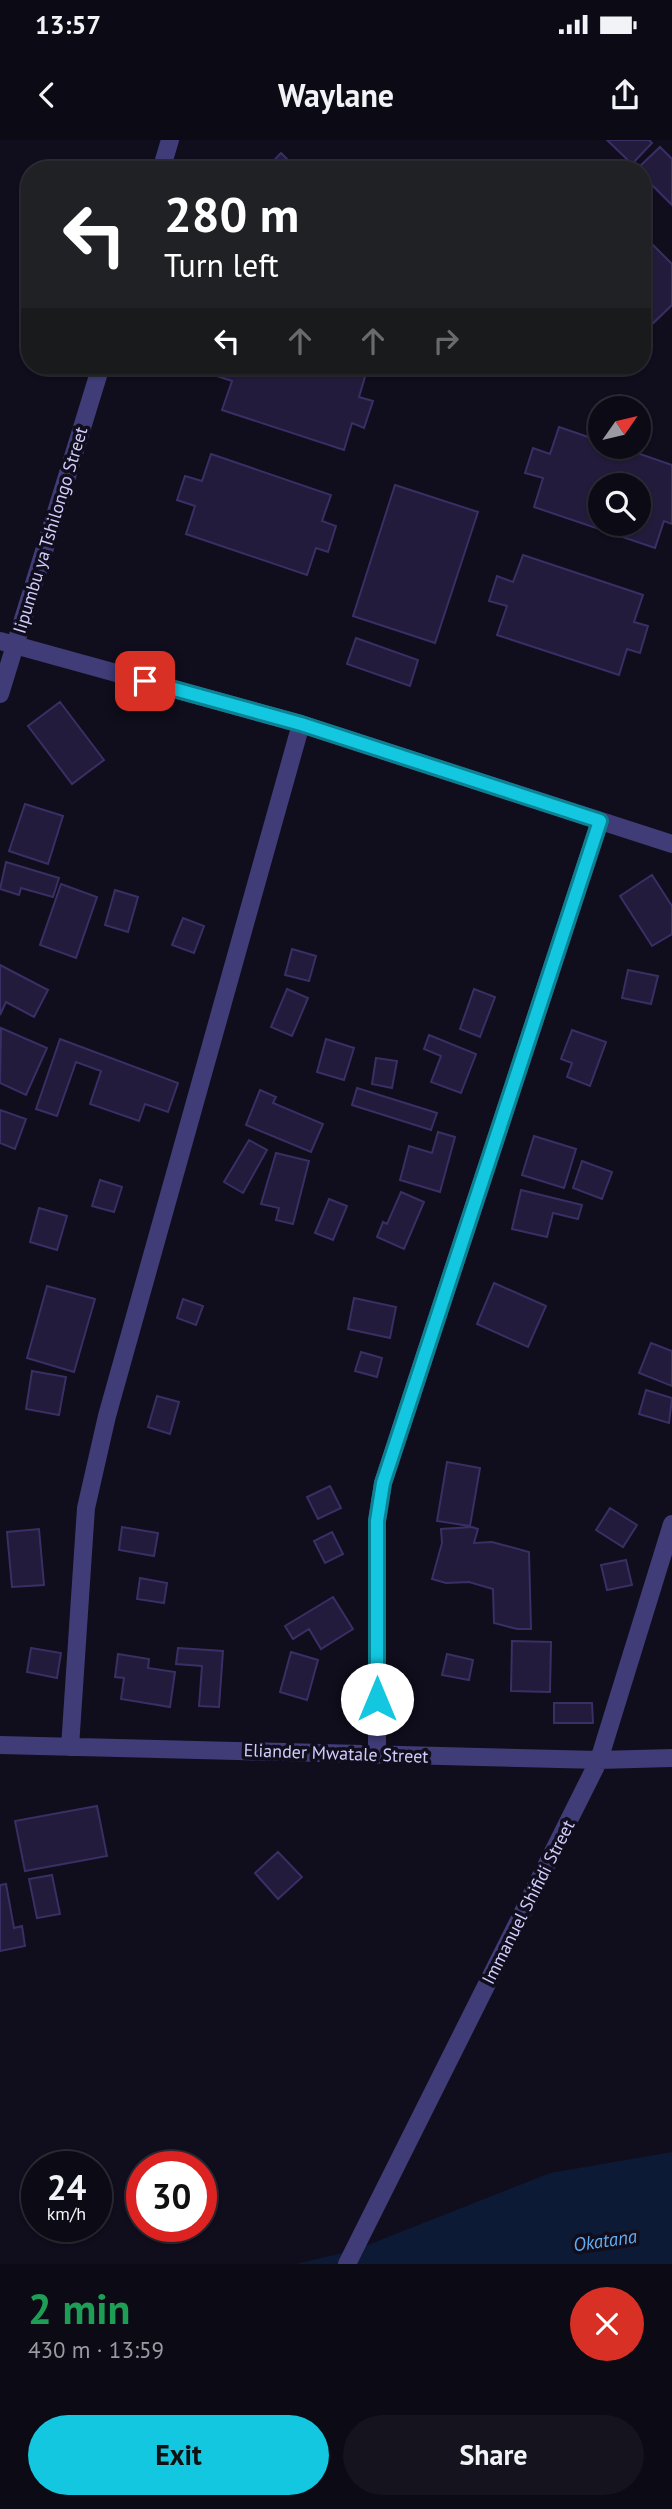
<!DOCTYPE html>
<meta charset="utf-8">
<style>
:root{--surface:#0c0a15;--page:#15131e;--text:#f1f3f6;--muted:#9a9aa0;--line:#2c2b34;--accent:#13c7e0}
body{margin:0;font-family:"PT Sans",sans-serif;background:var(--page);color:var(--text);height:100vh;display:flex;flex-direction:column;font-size:26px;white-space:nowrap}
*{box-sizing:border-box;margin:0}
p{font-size:23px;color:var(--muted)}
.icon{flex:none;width:38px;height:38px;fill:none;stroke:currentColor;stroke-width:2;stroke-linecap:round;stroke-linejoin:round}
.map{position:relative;height:2124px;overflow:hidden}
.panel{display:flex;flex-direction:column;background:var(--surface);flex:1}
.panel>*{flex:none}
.hud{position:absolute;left:21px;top:21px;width:630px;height:214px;border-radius:28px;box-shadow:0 2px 5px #0004,0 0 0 2px var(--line);background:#202124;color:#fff;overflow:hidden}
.needle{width:46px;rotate:56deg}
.fabs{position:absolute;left:588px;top:256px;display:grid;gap:14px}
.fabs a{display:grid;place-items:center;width:63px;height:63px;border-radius:50%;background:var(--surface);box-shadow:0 2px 5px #0004,0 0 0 2px var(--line);font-size:35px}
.speed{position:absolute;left:21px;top:2011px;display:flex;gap:14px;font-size:35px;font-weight:700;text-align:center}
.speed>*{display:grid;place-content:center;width:91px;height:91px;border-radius:50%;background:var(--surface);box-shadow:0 2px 5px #0004,0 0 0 2px var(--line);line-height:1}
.speed small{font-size:18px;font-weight:400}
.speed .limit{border:10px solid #d22;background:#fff;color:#111}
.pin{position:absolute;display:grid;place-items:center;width:60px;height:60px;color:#fff;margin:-30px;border-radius:14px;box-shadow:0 4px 10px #0006}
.me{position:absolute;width:77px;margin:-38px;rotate:0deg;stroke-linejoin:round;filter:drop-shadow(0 0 5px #0008)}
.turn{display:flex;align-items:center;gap:24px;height:147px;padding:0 28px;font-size:32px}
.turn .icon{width:91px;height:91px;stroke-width:2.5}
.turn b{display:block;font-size:49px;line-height:60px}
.lanes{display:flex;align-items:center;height:66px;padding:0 28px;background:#0003;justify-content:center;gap:35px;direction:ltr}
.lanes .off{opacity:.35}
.round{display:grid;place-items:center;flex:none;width:74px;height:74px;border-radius:37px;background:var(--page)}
.headline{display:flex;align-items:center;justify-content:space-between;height:119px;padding:0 28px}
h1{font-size:42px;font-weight:800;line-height:52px;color:#1e9e55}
.primary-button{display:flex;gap:14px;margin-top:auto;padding:14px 28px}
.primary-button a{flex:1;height:80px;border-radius:42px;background:var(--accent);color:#111;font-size:28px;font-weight:800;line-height:80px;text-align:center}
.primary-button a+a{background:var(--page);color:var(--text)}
.status{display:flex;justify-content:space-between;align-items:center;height:49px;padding:0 35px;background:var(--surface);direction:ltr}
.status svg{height:19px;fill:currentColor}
header{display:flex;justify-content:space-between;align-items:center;height:91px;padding:0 28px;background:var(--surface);font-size:32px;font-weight:800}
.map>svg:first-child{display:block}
.water{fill:#0c1a36}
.building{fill:#221b3b;stroke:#3a2f65;stroke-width:2;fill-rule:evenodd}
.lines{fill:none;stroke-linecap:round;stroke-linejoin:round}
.street{stroke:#3f3c77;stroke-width:18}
.route-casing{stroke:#0c8192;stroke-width:18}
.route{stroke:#13c7e0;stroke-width:12}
.labels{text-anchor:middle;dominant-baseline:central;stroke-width:7;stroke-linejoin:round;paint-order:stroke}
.street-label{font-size:18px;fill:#d2ccfb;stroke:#100d1c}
.water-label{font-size:19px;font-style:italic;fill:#63adf2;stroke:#100d1c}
</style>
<div class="status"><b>13:57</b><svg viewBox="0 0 49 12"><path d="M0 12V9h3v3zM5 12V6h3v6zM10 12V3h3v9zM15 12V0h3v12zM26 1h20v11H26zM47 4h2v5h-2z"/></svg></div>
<header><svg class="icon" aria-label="back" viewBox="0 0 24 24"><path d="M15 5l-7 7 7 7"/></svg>Waylane<svg class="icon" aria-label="share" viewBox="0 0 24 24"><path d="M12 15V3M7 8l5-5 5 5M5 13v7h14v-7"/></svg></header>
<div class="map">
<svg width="672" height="2124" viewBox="0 0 672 2124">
<rect width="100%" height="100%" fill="#100d1c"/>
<path class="water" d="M672 2012V2124H296L355 2110 550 2033Z"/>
<path class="building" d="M607 0H649L652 3 632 24Z
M660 7 672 19V65L642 35V30L637 29Z
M281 13 298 30H265Z
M642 94 672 124V165L646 190 642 186Z
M217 226H356L367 230 359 257 373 261 364 288 352 283 344 310 222 270 232 241 214 235Z
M559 287 600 301V306H617L672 325V384L664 381 655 408 534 367 543 338 525 333 533 308 550 314ZM600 345H639V383H600Z
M211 314 331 355 322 381 336 386 328 412 316 408 307 435 186 394 195 366 177 360 185 336 202 341Z
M395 345 478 372 435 503 353 476Z
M523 415 643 455 634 482 648 486 640 513 627 509 619 535 497 495 507 466 489 461 497 436 513 442Z
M356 498 418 520 410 546 347 524Z
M60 562 104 620 72 644 28 586Z
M25 664 63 676 48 724 9 711Z
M6 722 59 738 53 757 21 748 19 755 0 749Z
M652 735 672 766V794L652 806 620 756Z
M61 744 97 757 76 818 40 805Z
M115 750 138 757 128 792 105 785Z
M183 778 204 786 194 813 172 805Z
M292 809 316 816 309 841 285 835Z
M0 825 48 850 34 877 6 862 0 875Z
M628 830 658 836 651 864 622 858Z
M287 849 308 858 292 896 271 887Z
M474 849 495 857 480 897 460 889Z
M1 888 47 908 26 955 0 943Z
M572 890 606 902 590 946 567 937 572 923 561 919Z
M429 895 476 914 461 953 431 942 441 916 424 909Z
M60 899 178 943 168 972 145 964 139 981 90 964 101 931 76 922 57 976 36 969Z
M326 899 354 908 344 940 317 932Z
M376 918 397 921 392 948 372 944Z
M357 948 437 973 431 990 352 965Z
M260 950 276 957 273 963 323 984 311 1012 246 985Z
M0 970 26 979 15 1009 0 1003Z
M438 992 455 997 440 1052 400 1040 409 1006 432 1013Z
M534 996 576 1009 564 1048 522 1035Z
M249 1000 267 1010 243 1053 224 1042Z
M276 1013 309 1021 293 1084 276 1080 279 1068 261 1064Z
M582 1021 612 1032 602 1059 573 1048Z
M100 1040 122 1047 114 1072 92 1066Z
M521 1050 582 1065 578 1079 553 1073 547 1097 512 1089Z
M401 1052 424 1062 404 1109 377 1097 383 1082 387 1084Z
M329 1059 347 1066 333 1100 315 1093Z
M39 1068 67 1076 57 1110 30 1102Z
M494 1143 546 1166 528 1207 477 1184Z
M47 1146 95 1159 74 1232 27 1218Z
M354 1158 396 1167 390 1198 348 1189Z
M183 1159 203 1166 196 1185 177 1178Z
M651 1203 672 1211V1246L639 1233Z
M361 1212 382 1218 377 1237 355 1231Z
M32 1231 66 1237 59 1275 26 1269Z
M646 1250 672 1258 669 1283 639 1274Z
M157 1256 179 1262 170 1294 148 1287Z
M447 1322 480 1328 470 1386 437 1381Z
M330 1346 341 1368 318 1379 307 1357Z
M610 1368 637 1385 623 1407 596 1390Z
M122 1387 158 1393 154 1416 119 1410Z
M472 1387 478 1389 474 1403 492 1402 529 1412 531 1489H517L494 1483 493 1449 469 1442 446 1443 432 1439 442 1403 441 1389Z
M39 1389 44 1445 12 1447 7 1392Z
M332 1392 343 1414 325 1423 314 1401Z
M626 1420 632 1445 607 1450 601 1425Z
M140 1438 167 1443 164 1463 137 1459Z
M333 1457 353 1489 321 1509 309 1489 293 1499 285 1486Z
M512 1501 551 1502 550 1552 511 1551Z
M31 1508 61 1513 57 1538 27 1532Z
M178 1508 223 1511 219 1567 199 1566 202 1526 176 1524Z
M291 1512 318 1520 307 1560 280 1552Z
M118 1514 149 1519 148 1528 175 1532 170 1567 121 1559 124 1538 115 1537Z
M447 1514 473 1520 469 1540 442 1535Z
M554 1563H592L593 1583H554Z
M97 1666 107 1716 25 1731 15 1681Z
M278 1712 302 1737 278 1759 255 1733Z
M52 1735 60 1774 37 1778 29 1739Z
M6 1744 14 1788 22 1786 25 1806 0 1811V1745Z"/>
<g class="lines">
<path class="street" d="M161 30 170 0
M0 501 301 584 672 704
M0 554 101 226
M0 1605 599 1620 672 1618
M70 1607 86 1368 107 1276 301 584
M377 1615V1381L383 1343 600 681
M347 2124 599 1620 672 1384"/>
</g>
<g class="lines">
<g class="route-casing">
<path id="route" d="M145 541 301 584 600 681 383 1343 377 1381V1559"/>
</g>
<use href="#route" class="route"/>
</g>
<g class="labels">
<g class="street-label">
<text transform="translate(50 390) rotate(-73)">Iipumbu ya Tshilongo Street</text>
<text transform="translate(336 1613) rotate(2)">Eliander Mwatale Street</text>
<text transform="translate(528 1762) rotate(-63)">Immanuel Shifidi Street</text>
</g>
<g class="water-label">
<text transform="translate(605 2100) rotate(-8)">Okatana</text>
</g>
</g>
</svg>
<div class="fabs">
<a><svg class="needle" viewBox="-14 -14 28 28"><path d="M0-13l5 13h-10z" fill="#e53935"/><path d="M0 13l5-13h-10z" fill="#9a9aa0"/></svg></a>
<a><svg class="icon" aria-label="search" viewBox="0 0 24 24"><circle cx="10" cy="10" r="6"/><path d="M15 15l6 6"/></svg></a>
</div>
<div class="speed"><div>24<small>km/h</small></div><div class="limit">30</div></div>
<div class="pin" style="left:145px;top:541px;background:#d93025"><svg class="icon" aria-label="arrive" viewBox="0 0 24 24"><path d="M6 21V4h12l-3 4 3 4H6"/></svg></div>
<svg class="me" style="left:377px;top:1559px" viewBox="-20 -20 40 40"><circle r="19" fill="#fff"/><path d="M0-13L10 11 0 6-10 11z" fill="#13c7e0"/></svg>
<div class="hud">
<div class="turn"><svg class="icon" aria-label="left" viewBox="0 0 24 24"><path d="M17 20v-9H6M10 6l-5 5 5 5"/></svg><div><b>280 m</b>Turn left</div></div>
<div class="lanes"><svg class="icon" aria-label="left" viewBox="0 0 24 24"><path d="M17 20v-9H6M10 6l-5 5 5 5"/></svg><svg class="icon off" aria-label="ahead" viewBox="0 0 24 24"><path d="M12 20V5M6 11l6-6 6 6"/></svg><svg class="icon off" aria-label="ahead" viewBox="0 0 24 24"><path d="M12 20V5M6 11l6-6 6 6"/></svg><svg class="icon off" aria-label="right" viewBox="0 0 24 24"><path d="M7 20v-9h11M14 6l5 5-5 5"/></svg></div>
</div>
</div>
<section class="panel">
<div class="headline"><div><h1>2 min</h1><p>430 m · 13:59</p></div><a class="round" style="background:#d93025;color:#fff"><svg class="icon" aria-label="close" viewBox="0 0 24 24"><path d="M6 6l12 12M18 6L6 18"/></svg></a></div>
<div class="primary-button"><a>Exit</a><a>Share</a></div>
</section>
